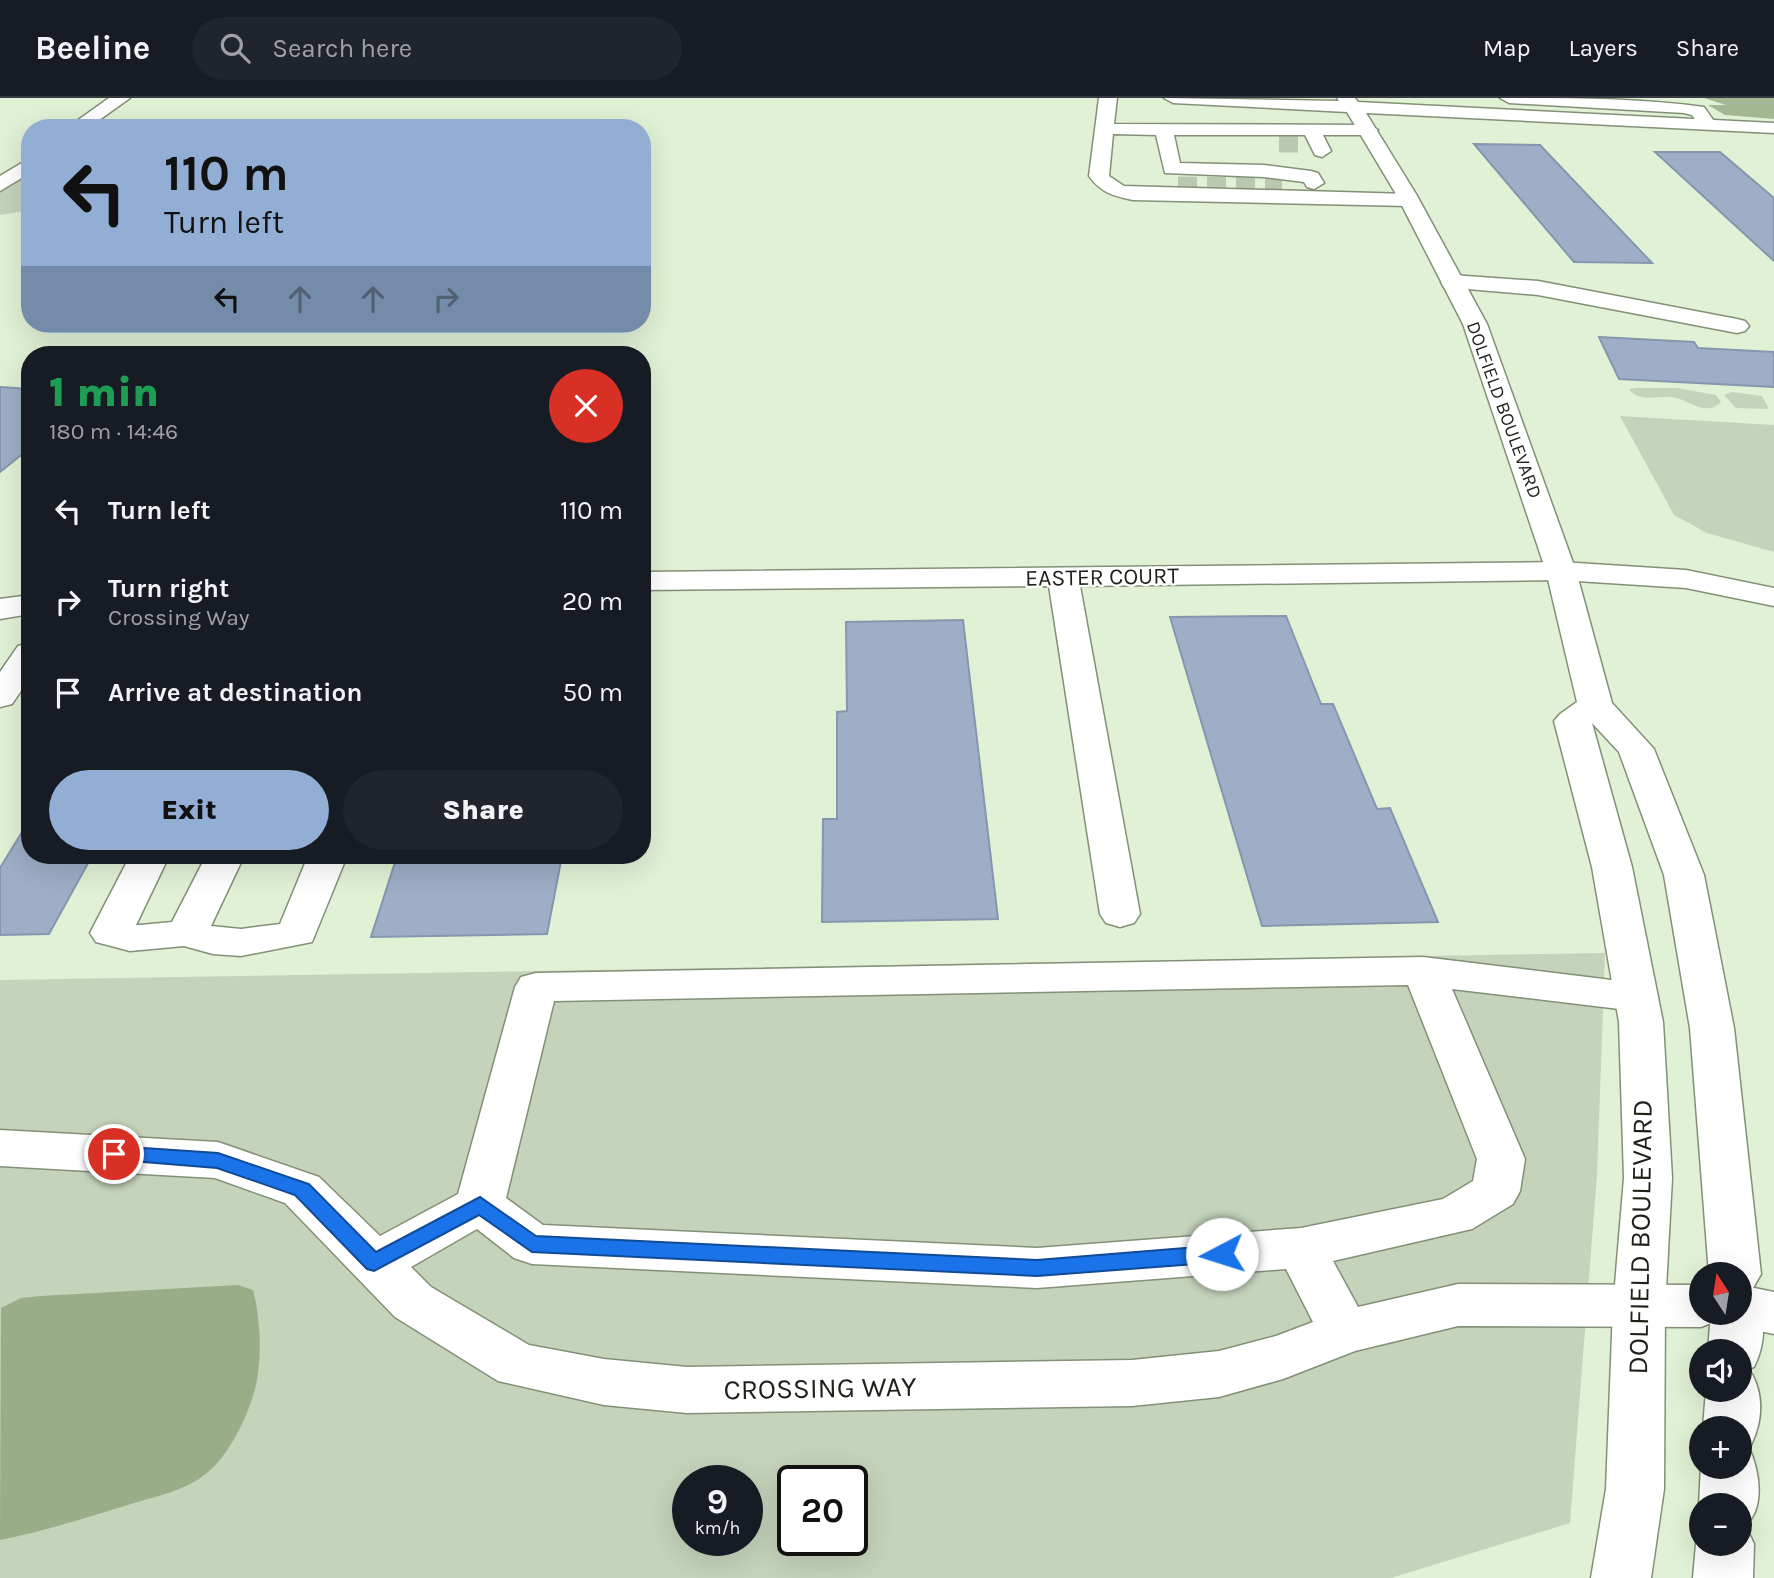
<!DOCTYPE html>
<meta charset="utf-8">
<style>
:root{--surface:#171b24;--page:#20242c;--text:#f1f3f6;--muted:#9ea1a6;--line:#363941;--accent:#92aed4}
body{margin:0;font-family:Karla,sans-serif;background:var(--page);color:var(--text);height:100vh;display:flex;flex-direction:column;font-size:26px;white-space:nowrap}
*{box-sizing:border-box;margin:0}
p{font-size:23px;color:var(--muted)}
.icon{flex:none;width:38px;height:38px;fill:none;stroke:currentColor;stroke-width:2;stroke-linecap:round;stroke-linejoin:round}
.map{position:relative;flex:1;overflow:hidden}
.details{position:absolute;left:21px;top:248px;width:630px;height:518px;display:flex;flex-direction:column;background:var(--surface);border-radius:28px;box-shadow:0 7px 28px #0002}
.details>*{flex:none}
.hud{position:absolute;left:21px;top:21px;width:630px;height:214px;border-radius:28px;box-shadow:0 7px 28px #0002;background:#92aed4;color:#111;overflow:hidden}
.needle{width:46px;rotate:348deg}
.controls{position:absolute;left:1689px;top:1164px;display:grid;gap:14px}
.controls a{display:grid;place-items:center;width:63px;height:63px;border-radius:50%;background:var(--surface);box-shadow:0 7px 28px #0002;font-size:35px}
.speed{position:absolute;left:672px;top:1367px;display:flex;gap:14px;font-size:35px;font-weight:700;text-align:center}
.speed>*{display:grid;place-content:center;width:91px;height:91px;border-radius:50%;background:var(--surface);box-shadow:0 7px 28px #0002;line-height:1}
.speed small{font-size:18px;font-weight:400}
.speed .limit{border:4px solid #111;border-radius:10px;background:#fff;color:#111}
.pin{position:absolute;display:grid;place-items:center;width:60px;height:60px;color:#fff;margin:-30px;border:4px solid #fff;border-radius:50%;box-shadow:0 2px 7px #0007}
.me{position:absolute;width:77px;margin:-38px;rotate:265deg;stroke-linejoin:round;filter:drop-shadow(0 0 5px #0008)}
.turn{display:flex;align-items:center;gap:24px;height:147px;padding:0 28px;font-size:32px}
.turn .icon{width:91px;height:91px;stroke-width:2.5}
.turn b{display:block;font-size:49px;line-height:60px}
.lanes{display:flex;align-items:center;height:66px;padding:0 28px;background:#0003;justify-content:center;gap:35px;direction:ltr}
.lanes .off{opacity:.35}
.round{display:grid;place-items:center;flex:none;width:74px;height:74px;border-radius:37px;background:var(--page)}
.overview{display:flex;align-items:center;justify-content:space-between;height:119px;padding:0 28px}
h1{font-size:42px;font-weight:800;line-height:52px;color:#1e9e55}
.cta{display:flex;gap:14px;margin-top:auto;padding:14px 28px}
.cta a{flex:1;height:80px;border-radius:42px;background:var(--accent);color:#111;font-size:28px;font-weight:800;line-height:80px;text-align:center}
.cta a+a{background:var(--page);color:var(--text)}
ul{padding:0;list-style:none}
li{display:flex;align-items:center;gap:21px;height:91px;padding:0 28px}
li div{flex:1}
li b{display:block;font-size:26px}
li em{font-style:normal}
header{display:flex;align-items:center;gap:42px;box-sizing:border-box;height:98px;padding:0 35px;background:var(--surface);border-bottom:2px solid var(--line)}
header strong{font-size:33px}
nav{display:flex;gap:38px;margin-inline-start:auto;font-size:24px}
.search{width:490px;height:63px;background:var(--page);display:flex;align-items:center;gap:18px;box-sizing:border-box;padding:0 24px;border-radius:38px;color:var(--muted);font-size:26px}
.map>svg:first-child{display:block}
.green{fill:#c5d3bb;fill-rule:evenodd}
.forest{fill:#a2b792}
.water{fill:#98ad88}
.building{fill:#9daec6;stroke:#8696ad;stroke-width:2}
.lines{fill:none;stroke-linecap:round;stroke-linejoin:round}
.minor-tunnel{stroke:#bac8af;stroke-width:19;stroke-dasharray:19 10;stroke-linecap:butt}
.minor-casing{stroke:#829077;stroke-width:3}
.major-casing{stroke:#829077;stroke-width:3}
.minor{fill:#fff;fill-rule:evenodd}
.major{fill:#fff;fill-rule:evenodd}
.route{fill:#1a73e8;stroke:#114b97;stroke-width:2}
.labels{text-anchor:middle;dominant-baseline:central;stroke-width:5;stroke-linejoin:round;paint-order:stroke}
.far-street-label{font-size:19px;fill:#1d2218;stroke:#fff}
.street-label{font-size:23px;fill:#1d2218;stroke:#fff}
.near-street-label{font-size:28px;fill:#1d2218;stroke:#fff}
</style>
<header>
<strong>Beeline</strong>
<div class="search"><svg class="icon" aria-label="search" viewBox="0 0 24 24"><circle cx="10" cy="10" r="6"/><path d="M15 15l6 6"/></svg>Search here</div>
<nav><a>Map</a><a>Layers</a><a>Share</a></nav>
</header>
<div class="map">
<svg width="1774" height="1480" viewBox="0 0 1774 1480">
<rect width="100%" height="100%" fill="#e1f1d5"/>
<path class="green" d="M30 72V112L0 117V80Z
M1636 290H1677L1716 297 1721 304C1706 319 1690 303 1676 300 1661 296 1639 306 1629 291Z
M1732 294 1762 298 1769 311 1736 310 1724 297Z
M1620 318 1774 327V454L1707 435 1674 417Z
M1605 855 1597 1077 1570 1425 1391 1480H0V882ZM688 1382H747V1442H688ZM793 1382H852V1442H793Z"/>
<path class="forest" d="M1704 0H1774V21L1725 17 1708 7H1726Z"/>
<path class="water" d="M238 1187 253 1192C260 1219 262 1254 257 1282 251 1313 229 1360 203 1378 183 1393 157 1398 134 1405 89 1419 45 1433 0 1442L1 1210 21 1200 41 1198Z"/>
<path class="building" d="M1474 46 1540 47 1652 165 1574 164Z
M1655 54H1720L1774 100V163Z
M1599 239 1694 244 1698 250 1774 254V289L1619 281Z
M0 289 30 291V350L0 374Z
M1286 518 1321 606H1333L1377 711 1390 710 1438 824 1262 828 1170 519Z
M963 522 998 821 822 824 823 721H837V614L847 613 846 524Z
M30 721V758H92L49 836 0 837V770Z
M397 758H562L547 836 371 839Z"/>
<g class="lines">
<path class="minor-tunnel" d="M1279 45H1299
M1178 88 1282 89"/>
<g class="minor-casing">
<path id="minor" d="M109 0H130L88 30H67Z
M1099 0H1117L1114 26 1369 27 1378 32 1369 37H1323L1331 53 1322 59 1315 57 1305 37H1174L1180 65 1264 67 1311 73 1318 75 1324 85 1314 91 1307 89 1304 84 1264 79 1165 75 1156 37 1113 36 1109 78 1124 88 1409 96 1419 102 1409 108 1133 102C1114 98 1101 95 1089 78Z
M1500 0C1566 0 1640 0 1704 9L1716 26 1707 31 1701 30 1692 17 1684 15 1509 5Z
M30 60V75L0 93V78Z
M1452 177 1538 183 1737 221 1745 223 1749 228 1745 233 1737 235 1538 197 1444 189 1441 184Z
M1561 464 1686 472 1774 490V508L1686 490 1561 482 1080 488 1140 816 1134 825 1120 829 1106 825 1100 816 1049 488 642 492V474Z
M30 497V516L0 521V501Z
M30 545V580L12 606 0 609V574L18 548Z
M130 758H169L136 827H140L172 824 206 758H244L211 828 241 831 280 826 308 758H347L312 844 241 858 213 856 184 848 130 853 96 844 90 835Z
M1423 859 1636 885 1651 889 1658 899 1651 909 1636 913 1452 891 1525 1061 1520 1093 1513 1106 1472 1131 1333 1163 1358 1209 1458 1186 1701 1187V1214H1740V1187L1774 1194V1236L1740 1229 1721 1221 1701 1229 1458 1228 1355 1253 1283 1281 1219 1299 1132 1308 687 1315 604 1307 498 1283 395 1219 285 1105 215 1080 0 1068V1032L218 1044 319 1079 380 1138 458 1096 515 889 521 879 536 875ZM1408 887 1477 1061 1473 1083 1443 1101 1301 1130 1037 1150 543 1127 506 1100 554 903ZM477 1131 514 1160 532 1166 1037 1190 1286 1171 1313 1224 1276 1238 1219 1253 1132 1262 687 1269 604 1261 529 1247 431 1189 411 1169Z"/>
</g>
<g class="major-casing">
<path id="major" d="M1164 0 1339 3 1337 0H1355L1358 4 1774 25V35L1366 15 1416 96 1487 226 1576 473 1612 605 1654 651 1704 777 1734 930 1761 1176 1753 1190 1741 1194 1755 1199C1767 1221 1765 1247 1754 1269L1743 1272 1752 1276C1764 1299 1762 1324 1751 1347L1745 1349 1749 1350C1759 1371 1766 1411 1745 1427L1754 1446 1753 1480H1693L1696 1446 1701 1434V1446H1740V1407H1701V1411L1699 1407 1701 1367 1740 1368V1330H1703L1706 1292H1740V1253H1708L1711 1214H1740V1176H1709L1690 930 1664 777 1619 654 1592 625 1632 769 1663 924 1672 1080 1665 1210 1664 1391 1651 1480H1591L1606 1391 1613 1210 1624 1080 1619 924 1592 769 1554 623 1560 616 1577 604 1546 473 1463 226 1396 96 1347 14 1173 5Z"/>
</g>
<use href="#minor" class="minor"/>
<use href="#major" class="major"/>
</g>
<path class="route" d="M114 1048 218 1055 309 1086 376 1154 480 1099 536 1138 1037 1162 1222 1147 1229 1150 1232 1156 1229 1162 1222 1164 1037 1178 532 1154 479 1117 374 1173 367 1171 295 1097 217 1070 107 1061 104 1056 107 1051Z"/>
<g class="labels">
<g class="far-street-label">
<text transform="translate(1504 312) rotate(70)">DOLFIELD BOULEVARD</text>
</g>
<g class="street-label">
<text transform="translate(1102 479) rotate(-1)">EASTER COURT</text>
</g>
<g class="near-street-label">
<text transform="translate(1640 1139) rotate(-89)">DOLFIELD BOULEVARD</text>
<text transform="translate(820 1290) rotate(-1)">CROSSING WAY</text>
</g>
</g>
</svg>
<div class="controls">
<a><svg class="needle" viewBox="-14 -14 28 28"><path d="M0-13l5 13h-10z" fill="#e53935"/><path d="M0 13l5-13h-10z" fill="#9ea1a6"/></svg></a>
<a><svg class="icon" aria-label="sound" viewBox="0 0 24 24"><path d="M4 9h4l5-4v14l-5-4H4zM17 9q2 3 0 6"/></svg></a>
<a>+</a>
<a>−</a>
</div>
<div class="speed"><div>9<small>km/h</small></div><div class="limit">20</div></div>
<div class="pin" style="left:114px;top:1056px;background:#d93025"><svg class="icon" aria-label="arrive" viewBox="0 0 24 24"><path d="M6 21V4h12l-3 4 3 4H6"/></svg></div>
<svg class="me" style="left:1222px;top:1156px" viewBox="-20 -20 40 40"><circle r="19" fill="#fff"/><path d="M0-13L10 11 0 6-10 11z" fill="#1a73e8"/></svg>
<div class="hud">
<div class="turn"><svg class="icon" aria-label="left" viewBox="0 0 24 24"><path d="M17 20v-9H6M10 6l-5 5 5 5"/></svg><div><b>110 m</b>Turn left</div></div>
<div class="lanes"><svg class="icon" aria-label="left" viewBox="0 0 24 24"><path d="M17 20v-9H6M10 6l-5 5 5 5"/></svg><svg class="icon off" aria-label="ahead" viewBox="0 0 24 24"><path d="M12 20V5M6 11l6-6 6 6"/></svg><svg class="icon off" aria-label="ahead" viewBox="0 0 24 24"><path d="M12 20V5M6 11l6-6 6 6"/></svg><svg class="icon off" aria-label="right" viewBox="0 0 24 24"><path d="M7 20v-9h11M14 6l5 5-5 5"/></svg></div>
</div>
<section class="details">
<div class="overview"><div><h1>1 min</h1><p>180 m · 14:46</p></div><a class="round" style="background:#d93025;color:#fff"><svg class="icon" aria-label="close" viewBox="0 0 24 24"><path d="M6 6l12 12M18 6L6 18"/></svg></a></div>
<ul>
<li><svg class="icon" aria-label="left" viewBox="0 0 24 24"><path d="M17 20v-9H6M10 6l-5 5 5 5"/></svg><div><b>Turn left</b></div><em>110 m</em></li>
<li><svg class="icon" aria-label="right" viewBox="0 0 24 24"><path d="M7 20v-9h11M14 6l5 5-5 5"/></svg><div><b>Turn right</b><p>Crossing Way</p></div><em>20 m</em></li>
<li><svg class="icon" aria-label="arrive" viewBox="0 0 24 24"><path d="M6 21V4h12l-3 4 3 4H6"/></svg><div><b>Arrive at destination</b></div><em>50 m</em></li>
</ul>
<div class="cta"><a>Exit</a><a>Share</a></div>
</section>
</div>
